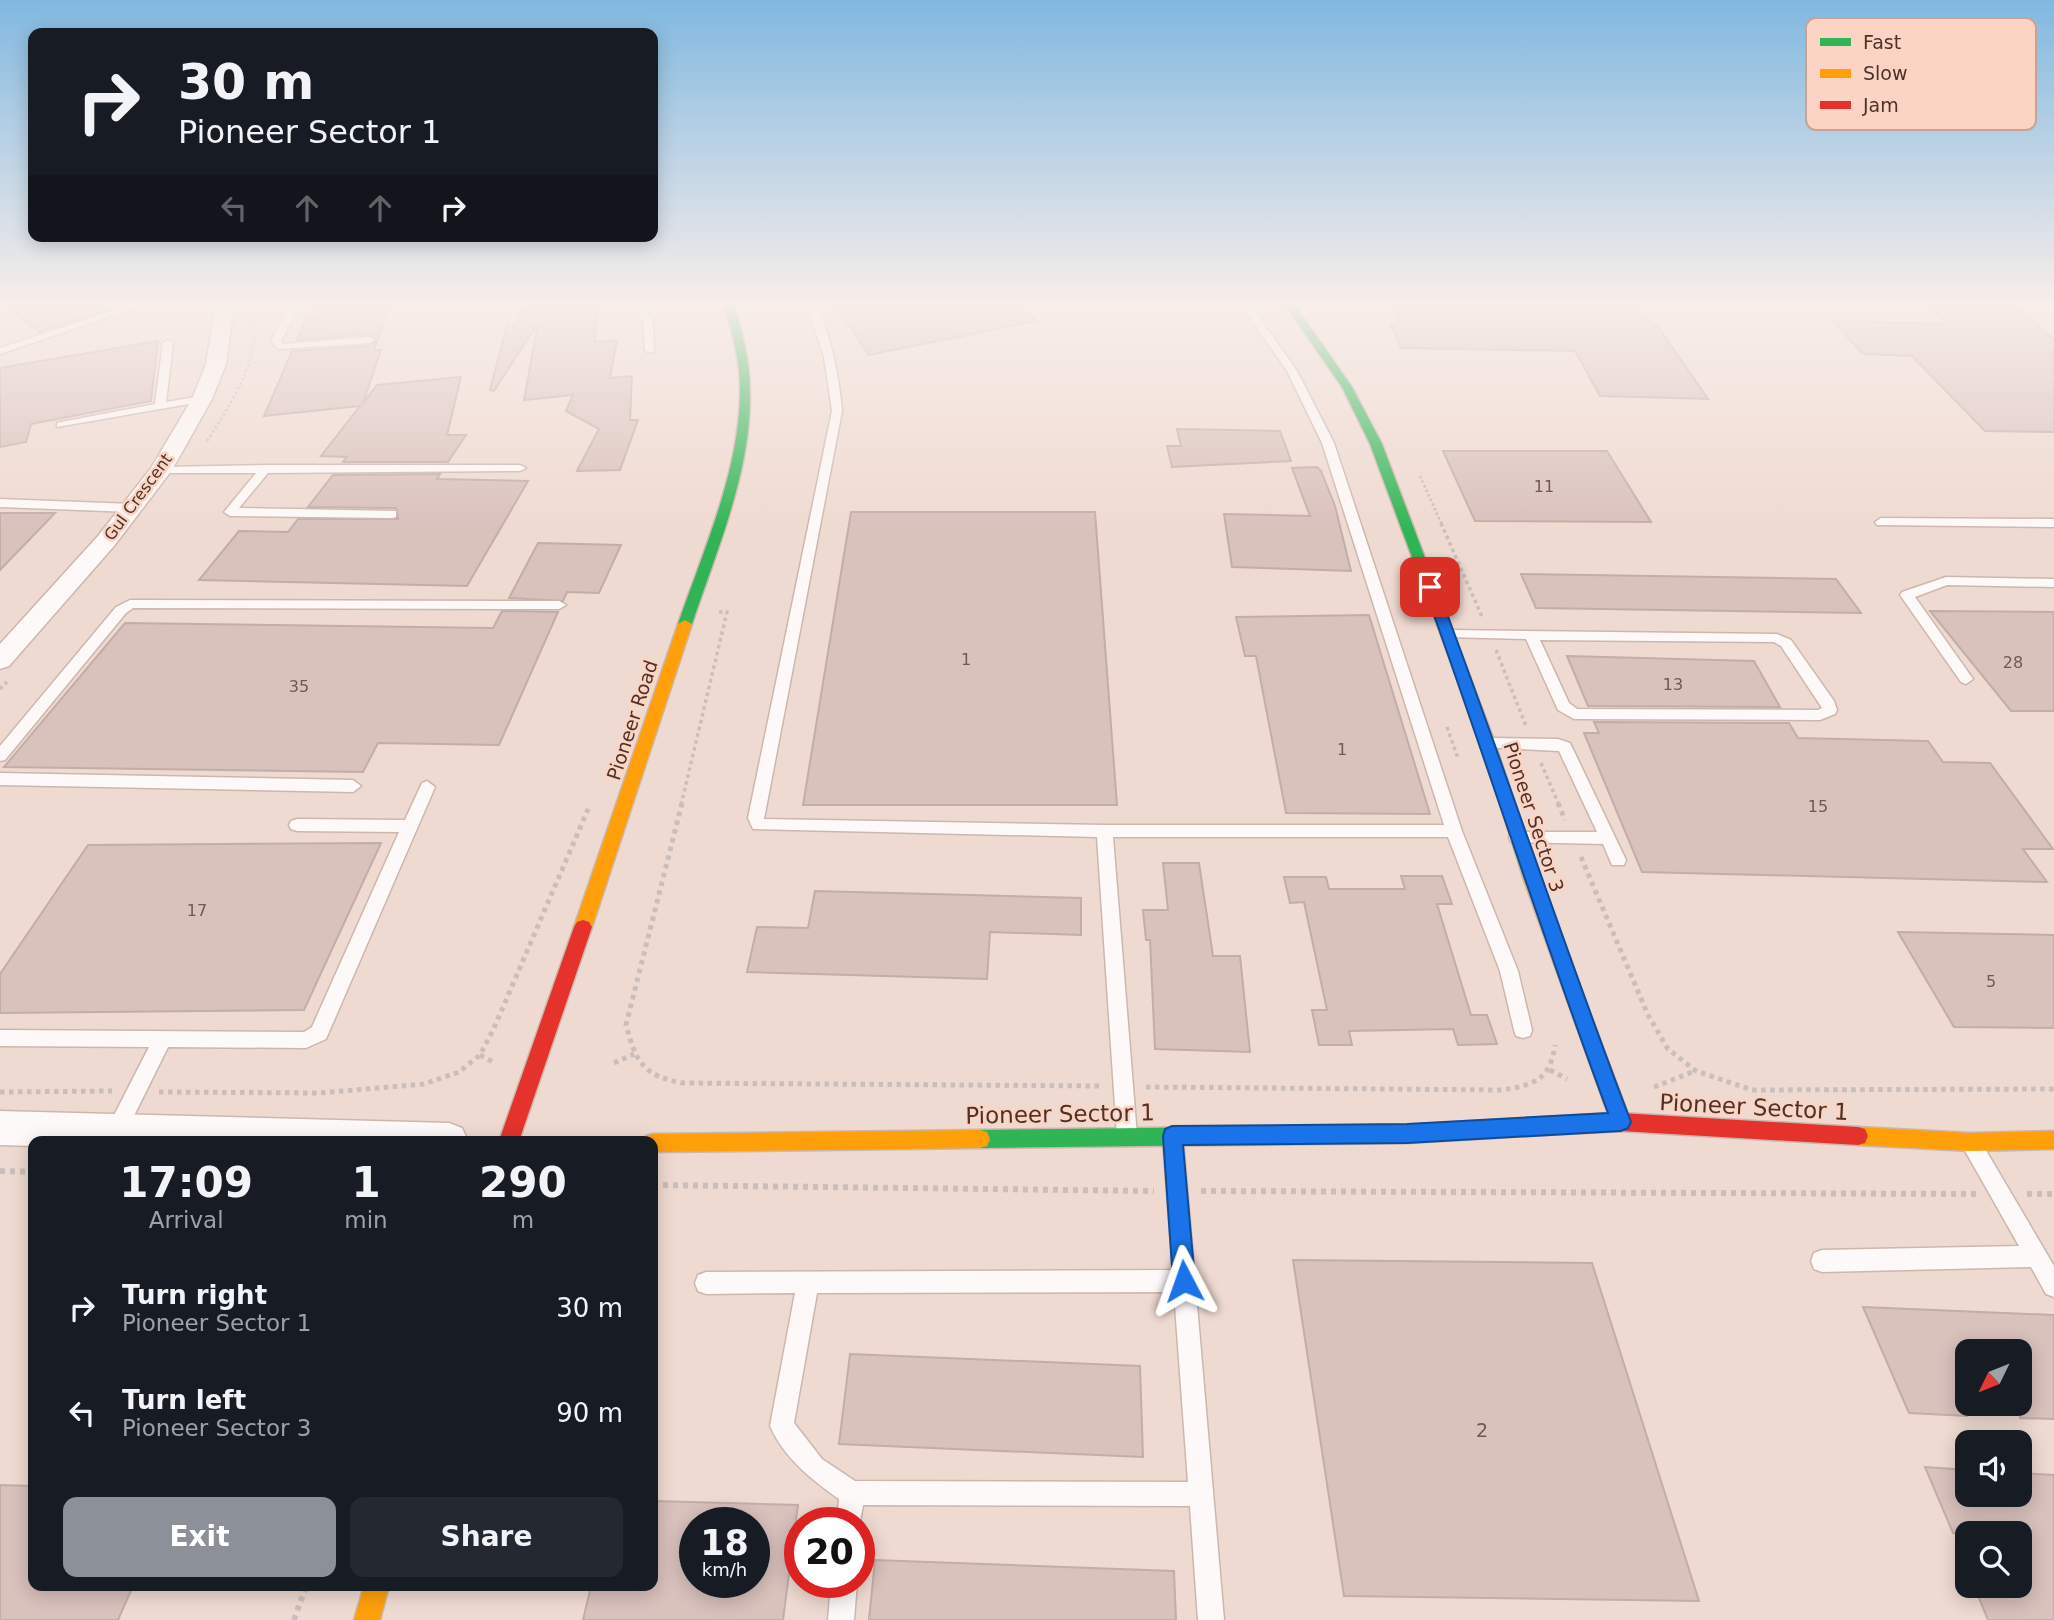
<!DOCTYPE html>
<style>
:root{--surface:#171b24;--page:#242831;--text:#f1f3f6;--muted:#9ea1a6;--accent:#8c9099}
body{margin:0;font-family:"DejaVu Sans",sans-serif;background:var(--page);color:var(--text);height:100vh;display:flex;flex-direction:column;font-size:26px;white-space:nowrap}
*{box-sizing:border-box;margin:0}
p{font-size:23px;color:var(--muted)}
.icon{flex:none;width:38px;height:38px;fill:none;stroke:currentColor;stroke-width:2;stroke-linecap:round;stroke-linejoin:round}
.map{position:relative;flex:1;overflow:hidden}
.drawer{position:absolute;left:28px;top:1136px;width:630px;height:455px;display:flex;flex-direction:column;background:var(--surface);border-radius:14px;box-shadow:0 4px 18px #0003}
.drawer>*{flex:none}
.hud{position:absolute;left:28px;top:28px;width:630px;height:214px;border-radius:14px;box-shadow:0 4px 18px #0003;background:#171b24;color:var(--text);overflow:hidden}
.needle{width:46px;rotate:227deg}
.tools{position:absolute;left:1955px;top:1339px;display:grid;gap:14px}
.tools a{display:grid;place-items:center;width:77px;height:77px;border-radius:14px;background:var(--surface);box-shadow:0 4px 18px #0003;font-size:35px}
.speed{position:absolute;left:679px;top:1507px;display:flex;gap:14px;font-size:35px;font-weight:700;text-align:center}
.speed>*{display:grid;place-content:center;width:91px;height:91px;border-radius:50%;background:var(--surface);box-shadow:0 4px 18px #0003;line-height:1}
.speed small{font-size:18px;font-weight:400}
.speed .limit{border:10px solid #d22;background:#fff;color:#111}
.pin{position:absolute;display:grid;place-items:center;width:60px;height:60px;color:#fff;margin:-30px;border-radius:14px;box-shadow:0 4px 10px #0006}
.me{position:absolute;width:77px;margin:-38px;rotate:356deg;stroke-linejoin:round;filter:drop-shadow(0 0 5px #0008)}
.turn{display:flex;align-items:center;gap:24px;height:147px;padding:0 35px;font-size:32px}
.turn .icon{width:91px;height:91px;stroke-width:2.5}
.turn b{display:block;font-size:49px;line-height:60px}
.lanes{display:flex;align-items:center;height:66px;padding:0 35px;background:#0003;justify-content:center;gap:35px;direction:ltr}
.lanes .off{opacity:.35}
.eta{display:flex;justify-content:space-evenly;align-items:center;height:119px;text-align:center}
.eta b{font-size:42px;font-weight:600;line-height:49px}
.action{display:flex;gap:14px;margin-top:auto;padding:14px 35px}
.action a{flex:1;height:80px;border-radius:14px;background:var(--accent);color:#fff;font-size:28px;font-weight:600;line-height:80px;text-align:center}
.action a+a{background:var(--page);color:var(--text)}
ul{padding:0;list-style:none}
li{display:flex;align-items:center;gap:21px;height:105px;padding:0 35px}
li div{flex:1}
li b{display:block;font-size:26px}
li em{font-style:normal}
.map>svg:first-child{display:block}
.building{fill:#d9c1bc;stroke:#c3ada8;stroke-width:2;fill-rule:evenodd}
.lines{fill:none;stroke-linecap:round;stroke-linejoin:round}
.lane-casing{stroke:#ccb7ae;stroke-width:3}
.street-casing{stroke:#ccb7ae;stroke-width:3}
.fast-casing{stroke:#ccb7ae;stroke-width:3}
.slow-casing{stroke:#ccb7ae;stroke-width:3}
.jam-casing{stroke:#ccb7ae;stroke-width:3}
.path-far3{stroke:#c9bebb;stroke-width:2.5;stroke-dasharray:2.5 2.5;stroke-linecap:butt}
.path-far2{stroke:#c9bebb;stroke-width:3.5;stroke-dasharray:3.5 3.5;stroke-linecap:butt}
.path-far1{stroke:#c9bebb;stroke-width:5;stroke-dasharray:4.5 4.5;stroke-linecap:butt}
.path{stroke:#c9bebb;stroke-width:6;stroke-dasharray:5 5;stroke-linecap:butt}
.lane{fill:#fdf9f8;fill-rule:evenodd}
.street{fill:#fdf9f8;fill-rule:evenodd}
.fast{fill:#30b455;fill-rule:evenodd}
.slow{fill:#ff9f0a;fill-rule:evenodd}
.jam{fill:#e5322d;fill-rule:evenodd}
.route{fill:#1a73e8;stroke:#114b97;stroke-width:2}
.labels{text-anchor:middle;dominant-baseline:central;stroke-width:5;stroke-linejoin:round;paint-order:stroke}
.number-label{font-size:16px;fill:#725950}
.far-street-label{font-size:16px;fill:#4c3228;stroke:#fcd4c4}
.street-label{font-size:19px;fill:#4c3228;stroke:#fcd4c4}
.near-number-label{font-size:19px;fill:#725950}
.near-street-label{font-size:23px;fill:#4c3228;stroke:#fcd4c4}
.key{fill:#fcd4c4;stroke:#c7a395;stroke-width:2}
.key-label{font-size:19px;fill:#4c3228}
</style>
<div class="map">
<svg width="2054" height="1620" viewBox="0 0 2054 1620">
<rect width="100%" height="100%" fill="#efdad1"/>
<path class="building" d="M4 305H119L120 306 39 332Z
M320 305H390L374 350H381L363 403 377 385 461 377 447 435H466L448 462H343L347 457 321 456 360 406 264 416 292 351 369 346 376 341 369 334 297 340 307 317H314Z
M559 305H597L595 342 617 340 610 378 632 376 630 420H638L620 470 577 471 599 429 566 411 573 395 524 400 538 323 494 391 490 390 507 325 517 324 520 308Z
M835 305H1020L1036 321 869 355Z
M1398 305H1638L1652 325H1657L1708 399 1600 396 1575 351 1401 348 1391 325H1397Z
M1927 305H2014L2054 339V432L1985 431 1912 356 1863 354 1833 321 1948 324Z
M158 341 151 401 31 424 26 442 0 447V368Z
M1177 429 1280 431 1291 461 1172 467 1167 446H1181Z
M1443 451H1607L1651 522 1475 521Z
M1317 467 1321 471 1335 506 1351 571 1232 567 1224 514 1310 516 1292 468Z
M440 474 437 479 528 481 467 586 199 580 239 531 288 532 298 519H398L396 508 308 507 333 475Z
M851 512H1095L1117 805H803Z
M0 513H55L0 570Z
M538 543 621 545 599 593 567 592 563 601 509 598Z
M1521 574 1836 579 1861 613 1536 608Z
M502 611 558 612 499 745 378 743 363 772 4 767 125 623 493 628Z
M1930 611 2054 612V711H2011Z
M1369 615 1430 814 1286 813 1256 656H1245L1236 617Z
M1567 656 1754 661 1780 707 1588 706Z
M1594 722 1789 723 1798 738 1928 741 1943 762 1990 763 2053 849H2023L2047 882 1642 872 1584 733H1599Z
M381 843 304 1010 0 1013V974L88 845Z
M1163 863H1199L1213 956H1240L1250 1052 1155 1049 1150 940H1146L1143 910H1168Z
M1401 876H1442L1452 904H1437L1471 1015H1487L1497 1044 1458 1045 1453 1029 1349 1031 1352 1045H1319L1312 1010H1327L1304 902 1290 903 1284 877H1326L1329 889H1405Z
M815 891 1081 898V935L990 932 987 979 747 972 757 927 808 928Z
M1898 932 2054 935V1028L1954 1027Z
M1293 1260 1592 1263 1699 1601 1344 1596Z
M1863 1307 2054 1315V1419L2020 1418V1351H1967V1416L1909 1413Z
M850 1354 1140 1366 1143 1457 839 1444Z
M1925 1467 1967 1470V1494H2020V1473L2054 1475V1620H1988L1974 1586H2020V1533H1953Z
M0 1485 33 1486V1586H133L118 1620H0Z
M653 1501 798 1505 783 1620H583L591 1586H653ZM695 1522H754V1582H695Z
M875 1560 1174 1571 1176 1620H869Z"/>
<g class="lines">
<g class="lane-casing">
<path id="lane" d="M130 305H143L0 354V348Z
M290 305H300L281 341 284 344 369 337 374 340 369 343 278 349 271 341Z
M633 305H643L653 321 654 353 645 351 643 321Z
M807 305H817C831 339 839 374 842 411L764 819 1105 825H1444L1322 443 1287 371 1241 305H1251L1297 371 1334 443 1462 831 1518 971 1532 1030 1530 1036 1523 1038 1516 1036 1514 1030 1500 971 1448 837H1113L1137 1136 1134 1143 1127 1145 1120 1143 1117 1136 1097 837 753 829 748 818 832 411 824 357Z
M168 340 173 343 166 402 202 396 207 399 206 401 57 427V423L61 422 155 404 163 343Z
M266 465H520L526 468 520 471 268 473 239 508 396 511V517L392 518 230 516 224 512 256 473H161L155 470 161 467Z
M0 499 132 504 138 508 132 512 0 507Z
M1881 518 2054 519V527L1877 525 1875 522Z
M1946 577 2054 579V587L1947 585 1915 597 1973 679 1966 684 1961 682 1900 595 1902 592Z
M130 600 559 601 566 605 559 609 133 608 126 613 5 760 0 761V746L116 607Z
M1449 630 1777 634 1791 640 1834 701 1837 710 1835 714 1820 720 1574 719 1558 710 1526 639 1444 637 1442 634ZM1540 640 1774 642 1781 646 1822 708 1818 710 1577 709 1569 703Z
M1488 738 1558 739 1570 743 1626 860 1624 865H1612L1603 844 1511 842 1509 838 1511 834 1517 832H1597L1559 751 1483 747 1481 743 1483 739Z
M0 773 353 780 361 786 353 792 0 785Z
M427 781 435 787 326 1039 306 1048 168 1047 123 1138 116 1140 109 1138 106 1131 149 1047 0 1046V1030L304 1032 312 1027 399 832 297 831 291 829 289 825 291 821 297 819 405 820 422 783Z
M1173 1132 1180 1134 1183 1141 1224 1620H1198L1190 1506 863 1505 859 1527V1522H837L839 1499C812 1480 784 1458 770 1426L795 1293 706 1294 698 1291 695 1283 698 1275 706 1272 1173 1270 1163 1141 1166 1134ZM1174 1292 1188 1482 855 1481 822 1459 794 1423 817 1293Z
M1974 1140 1981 1142 2054 1266V1297L2046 1294 2031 1267 1822 1272 1814 1269 1811 1261 1814 1253 1822 1250 2019 1246 1964 1149 1967 1142Z
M831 1582H857L854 1620H828Z"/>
</g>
<g class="street-casing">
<path id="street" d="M216 305H234L226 364 212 399 172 470 114 546 9 666 0 669V644L98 536 151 468 192 399 206 364Z
M0 1111 449 1123 462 1128 468 1141H33V1146L0 1145Z"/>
</g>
<g class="fast-casing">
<path id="fast" d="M724 305H734C742 332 750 361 750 390 752 470 717 549 692 624L685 628 678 624C704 549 740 470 740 390 740 361 732 332 724 305Z
M1285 305H1295L1352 387 1382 444 1495 743 1540 880 1538 885H1526L1524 880 1481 743 1370 444 1342 387Z
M1525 1118 1532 1120 1535 1127 1532 1134 1525 1136 1407 1143 980 1148 973 1146 970 1139 973 1132 980 1130 1407 1125Z"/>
</g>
<g class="slow-casing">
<path id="slow" d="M685 620 692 624 592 927 589 932 583 934 577 932 574 927 678 624Z
M1532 873 1538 875 1540 880 1631 1122 1628 1128 1621 1131 1614 1128 1611 1122 1524 880 1526 875Z
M1858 1127 1970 1133 2054 1131V1149L1970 1151 1858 1145 1851 1143 1848 1136 1851 1129Z
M980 1130 987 1132 990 1139 987 1146 980 1148 653 1152V1141H644L646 1136 653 1134Z
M364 1586H389L380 1620H354Z"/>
</g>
<g class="jam-casing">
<path id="jam" d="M583 920 589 922 592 927 519 1141H499L574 927 577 922Z
M1621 1113 1858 1127 1865 1129 1868 1136 1865 1143 1858 1145 1621 1131 1525 1136 1518 1134 1515 1127 1518 1120 1525 1118Z"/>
</g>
<path class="path-far3" d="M207 441C235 398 261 358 255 305
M1420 476 1442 525"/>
<path class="path-far2" d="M1441 523 1483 619
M1496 650 1526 726
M0 689 7 682
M1447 727 1458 758
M1541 763 1559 805
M681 805 727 612H719"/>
<path class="path-far1" d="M682 803 626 1025C636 1062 643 1076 683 1083L1102 1086
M1558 803 1565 820
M1581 857 1648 1015 1668 1049 1696 1071 1752 1090 2054 1089
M480 1055 493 1062
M614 1063 634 1054
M1550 1070 1567 1079
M1146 1087 1502 1090C1534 1085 1550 1080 1555 1045
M1654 1087 1695 1071
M0 1092 112 1091
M159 1092 319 1093 424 1084 459 1072 480 1055 494 1028 589 807"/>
<path class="path" d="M0 1171 33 1172
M653 1185 1154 1191
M1201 1191 1976 1194
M2027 1194H2054
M294 1620 306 1586"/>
<use href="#lane" class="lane"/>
<use href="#street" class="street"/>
<use href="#fast" class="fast"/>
<use href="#slow" class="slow"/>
<use href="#jam" class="jam"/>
</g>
<linearGradient id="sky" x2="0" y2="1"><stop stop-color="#81b8e0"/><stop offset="0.57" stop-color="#f8eeea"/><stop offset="1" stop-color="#f8eeea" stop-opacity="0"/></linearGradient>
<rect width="2054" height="531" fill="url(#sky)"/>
<path class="route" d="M1430 582 1437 587C1504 764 1563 945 1631 1122L1628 1128 1621 1131 1407 1143 1183 1145 1195 1281 1192 1289 1184 1292 1176 1289 1173 1281 1163 1136 1165 1129 1172 1126 1407 1124 1608 1113C1543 939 1487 762 1424 587Z"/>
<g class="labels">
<g class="number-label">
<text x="1544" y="486">11</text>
<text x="966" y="659">1</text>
<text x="2013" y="662">28</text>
<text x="1673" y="684">13</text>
<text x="299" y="686">35</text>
<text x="1342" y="749">1</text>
<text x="1818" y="806">15</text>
<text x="197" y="910">17</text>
<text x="1991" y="981">5</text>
</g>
<g class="far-street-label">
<text transform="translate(138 497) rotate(-54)">Gul Crescent</text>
</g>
<g class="street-label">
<text transform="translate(632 720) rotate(-72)">Pioneer Road</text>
<text transform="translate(1534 817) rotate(72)">Pioneer Sector 3</text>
</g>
<g class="near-number-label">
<text x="1482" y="1430">2</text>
</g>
<g class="near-street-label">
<text transform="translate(1754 1107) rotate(3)">Pioneer Sector 1</text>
<text transform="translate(1060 1114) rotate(-1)">Pioneer Sector 1</text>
</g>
</g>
<rect x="1806" y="18" width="230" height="112" rx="10" class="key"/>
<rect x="1820" y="38" width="31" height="8" fill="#30b455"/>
<rect x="1820" y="69" width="31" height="9" fill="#ff9f0a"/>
<rect x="1820" y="101" width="31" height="8" fill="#e5322d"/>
<g class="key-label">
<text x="1863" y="49">Fast</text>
<text x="1863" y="80">Slow</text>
<text x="1863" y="112">Jam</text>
</g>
</svg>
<div class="tools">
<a><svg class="needle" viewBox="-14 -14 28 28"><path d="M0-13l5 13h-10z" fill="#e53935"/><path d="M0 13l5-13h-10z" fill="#9ea1a6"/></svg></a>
<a><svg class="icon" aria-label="sound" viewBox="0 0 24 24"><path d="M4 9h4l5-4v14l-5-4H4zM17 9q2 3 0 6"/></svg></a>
<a><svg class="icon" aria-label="search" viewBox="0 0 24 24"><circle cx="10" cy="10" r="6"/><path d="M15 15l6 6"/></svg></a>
</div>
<div class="speed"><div>18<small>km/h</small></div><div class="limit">20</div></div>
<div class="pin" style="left:1430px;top:587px;background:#d93025"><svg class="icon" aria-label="arrive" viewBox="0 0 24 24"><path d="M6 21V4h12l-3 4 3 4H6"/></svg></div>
<svg class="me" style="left:1184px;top:1281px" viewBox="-20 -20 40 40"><path d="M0-17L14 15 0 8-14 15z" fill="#1a73e8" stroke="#fff" stroke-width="4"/></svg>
<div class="hud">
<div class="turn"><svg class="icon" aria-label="right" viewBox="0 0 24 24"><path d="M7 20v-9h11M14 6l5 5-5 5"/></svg><div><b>30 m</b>Pioneer Sector 1</div></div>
<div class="lanes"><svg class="icon off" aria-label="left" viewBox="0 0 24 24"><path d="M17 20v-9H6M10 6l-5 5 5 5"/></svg><svg class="icon off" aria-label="ahead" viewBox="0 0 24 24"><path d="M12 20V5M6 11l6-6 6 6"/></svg><svg class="icon off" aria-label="ahead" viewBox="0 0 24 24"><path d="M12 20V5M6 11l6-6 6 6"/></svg><svg class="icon" aria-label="right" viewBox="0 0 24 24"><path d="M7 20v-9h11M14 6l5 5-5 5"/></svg></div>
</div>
<section class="drawer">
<div class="eta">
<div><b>17:09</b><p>Arrival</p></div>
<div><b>1</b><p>min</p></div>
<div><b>290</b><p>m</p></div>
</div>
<ul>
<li><svg class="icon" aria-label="right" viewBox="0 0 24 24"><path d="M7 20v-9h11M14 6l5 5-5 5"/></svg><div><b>Turn right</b><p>Pioneer Sector 1</p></div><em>30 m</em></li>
<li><svg class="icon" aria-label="left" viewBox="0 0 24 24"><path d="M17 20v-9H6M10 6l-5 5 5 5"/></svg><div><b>Turn left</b><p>Pioneer Sector 3</p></div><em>90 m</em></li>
</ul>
<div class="action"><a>Exit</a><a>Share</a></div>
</section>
</div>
